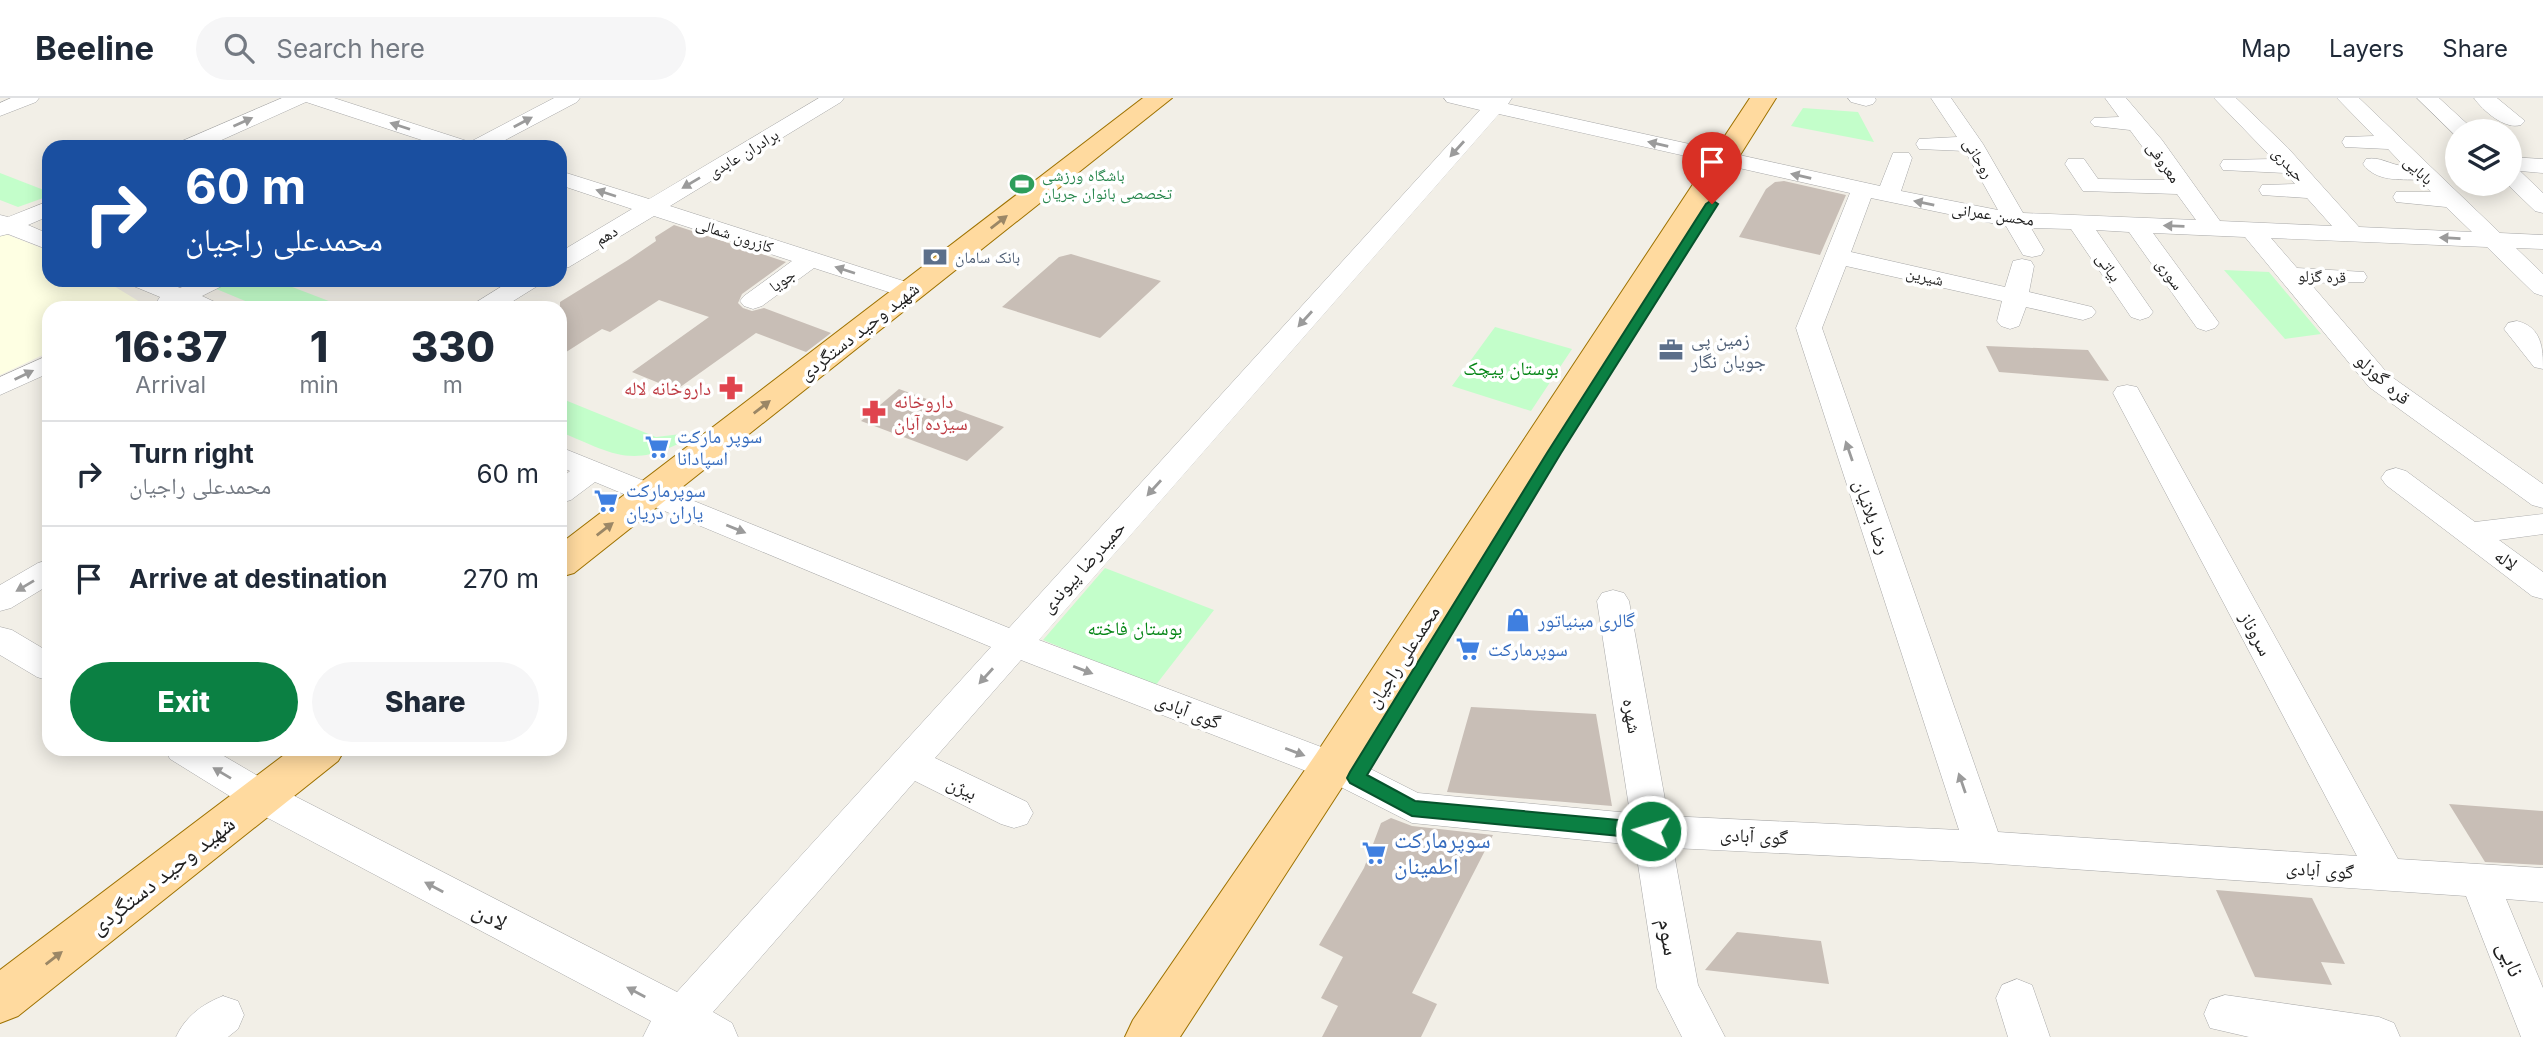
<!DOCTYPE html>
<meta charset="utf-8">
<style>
:root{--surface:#fff;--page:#f6f6f7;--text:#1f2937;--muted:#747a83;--line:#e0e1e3;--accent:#0b8043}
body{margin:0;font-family:Inter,"Noto Naskh Arabic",sans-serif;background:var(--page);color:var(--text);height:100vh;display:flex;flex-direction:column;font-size:26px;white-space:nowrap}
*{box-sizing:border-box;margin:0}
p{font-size:23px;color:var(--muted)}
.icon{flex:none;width:38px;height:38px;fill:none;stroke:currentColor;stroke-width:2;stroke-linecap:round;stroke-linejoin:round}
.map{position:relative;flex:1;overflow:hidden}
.panel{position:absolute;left:42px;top:203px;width:525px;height:455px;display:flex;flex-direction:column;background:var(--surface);border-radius:21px;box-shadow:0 4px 18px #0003}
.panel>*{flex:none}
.banner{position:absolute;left:42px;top:42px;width:525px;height:147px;border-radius:21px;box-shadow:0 4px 18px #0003;background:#1a4fa0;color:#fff;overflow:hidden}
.controls{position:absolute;left:2445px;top:21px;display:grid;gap:14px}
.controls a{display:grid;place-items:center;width:77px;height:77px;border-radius:50%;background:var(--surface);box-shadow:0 4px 18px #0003;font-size:35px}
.pin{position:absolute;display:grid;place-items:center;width:60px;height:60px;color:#fff;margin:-72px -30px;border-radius:50% 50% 50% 0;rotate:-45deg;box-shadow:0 0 7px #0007}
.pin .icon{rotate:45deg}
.me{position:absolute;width:77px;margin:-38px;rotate:275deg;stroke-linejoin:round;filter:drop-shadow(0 0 5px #0008)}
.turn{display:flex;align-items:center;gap:24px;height:147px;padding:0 28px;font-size:32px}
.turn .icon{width:91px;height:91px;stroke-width:2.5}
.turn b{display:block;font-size:49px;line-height:60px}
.eta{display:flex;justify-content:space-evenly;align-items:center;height:119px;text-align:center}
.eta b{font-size:42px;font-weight:800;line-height:49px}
.action{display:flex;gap:14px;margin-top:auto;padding:14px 28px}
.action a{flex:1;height:80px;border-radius:42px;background:var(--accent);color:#fff;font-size:28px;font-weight:800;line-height:80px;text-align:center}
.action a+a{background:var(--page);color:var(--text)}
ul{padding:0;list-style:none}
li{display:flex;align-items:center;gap:21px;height:105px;padding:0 28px;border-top:2px solid var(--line)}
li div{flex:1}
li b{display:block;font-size:26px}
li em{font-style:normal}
header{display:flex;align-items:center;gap:42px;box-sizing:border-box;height:98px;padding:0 35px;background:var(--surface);border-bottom:2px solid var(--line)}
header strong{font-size:33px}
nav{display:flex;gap:38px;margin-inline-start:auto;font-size:24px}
.search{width:490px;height:63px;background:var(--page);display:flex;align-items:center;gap:18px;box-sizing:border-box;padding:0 24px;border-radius:38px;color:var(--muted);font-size:26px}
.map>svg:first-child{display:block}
.education{fill:#feffe3}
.park{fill:#c3feca}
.building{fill:#c8beb6}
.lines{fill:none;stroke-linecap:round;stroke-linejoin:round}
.minor-casing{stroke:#a8a8a8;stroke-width:1}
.major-casing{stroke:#9e7200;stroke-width:2}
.minor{fill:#fff;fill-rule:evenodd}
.major{fill:#ffda9f;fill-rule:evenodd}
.oneway{fill:#9b9b9b}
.oneway2{fill:#9b8766}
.route{fill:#0b8043;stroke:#07532c;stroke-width:2}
.labels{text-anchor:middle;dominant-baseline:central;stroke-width:7;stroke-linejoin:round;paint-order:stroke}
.far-street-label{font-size:16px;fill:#212121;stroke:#fff}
.far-leisure-label{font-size:16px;fill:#27864d;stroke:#fff;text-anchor:start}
.far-service-label{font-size:16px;fill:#4e5e75;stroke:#fff;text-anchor:start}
.street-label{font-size:19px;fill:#212121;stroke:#fff}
.service-label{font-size:19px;fill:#4e5e75;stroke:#fff;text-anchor:start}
.park-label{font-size:19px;fill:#048515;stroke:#fff}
.health-label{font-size:19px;fill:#be3a42;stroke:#fff;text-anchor:end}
.shop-label{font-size:19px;fill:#366cbe;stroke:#fff;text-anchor:start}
.near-shop-label{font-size:23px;fill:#366cbe;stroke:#fff;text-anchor:start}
.near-street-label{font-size:23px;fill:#212121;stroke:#fff}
</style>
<header>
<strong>Beeline</strong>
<div class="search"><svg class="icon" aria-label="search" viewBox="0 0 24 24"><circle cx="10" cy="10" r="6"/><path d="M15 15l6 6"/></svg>Search here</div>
<nav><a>Map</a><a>Layers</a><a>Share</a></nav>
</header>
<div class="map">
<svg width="2543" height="939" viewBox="0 0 2543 939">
<rect width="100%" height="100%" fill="#f2efe7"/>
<path class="education" d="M0 134 49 153V182H104L145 207 139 210H49V254L0 277Z"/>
<path class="park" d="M1803 10 1858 14 1874 44 1791 28Z
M0 75 49 94V98L18 109 0 102Z
M2224 172 2269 174 2321 236 2285 241Z
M229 182H274L347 210H262L214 190Z
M1495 229 1572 251 1531 313 1452 288Z
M560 300 656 339 698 334C689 341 680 345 669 350 625 369 602 350 560 334Z
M1105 470 1214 512 1155 588 1043 542Z"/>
<path class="building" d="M1784 83 1846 97 1820 157 1739 139 1766 91 1775 84Z
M674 127 786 164 742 196 738 205 743 210 752 213 764 210 831 235 806 254 756 235 676 292 632 274 709 219 659 202 610 234 602 231 560 258V204L628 162 656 143 655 139Z
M1071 156 1161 183 1100 240 1002 209 1059 159Z
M1986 248 2088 252 2109 283 1999 274Z
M899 291 1004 329 967 363 861 323Z
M1471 609 1596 616 1612 708 1447 694Z
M2449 706 2543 713V767L2485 764Z
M1391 720 1412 728 1493 737 1412 895 1437 906 1421 939H1322L1338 908 1321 900 1343 859 1319 847 1364 770 1381 725Z
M2216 792 2312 800 2345 866 2321 864 2332 887 2255 879Z
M1737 834 1821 843 1829 886 1705 872Z"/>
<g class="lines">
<g class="minor-casing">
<path id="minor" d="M11 0H39L36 4 0 18V5Z
M282 0H334L470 44 554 0H580L577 4 492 49H443L306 4 206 49H177L180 44Z
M819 0H844L841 4 670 108 919 188 923 193 919 198 910 201 901 198 814 170 762 208 753 211 744 208 740 203 744 198 792 163 654 118 569 169 560 171V154L632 111 560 87V73L649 101Z
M1444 0H1512L1508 6 1880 88 1893 55H1909L1912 60 1901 93 1998 112 1965 53 1919 51 1916 46 1919 41 1957 39 1931 0H1951L1983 46 2023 115 2196 122 2177 96 2083 93 2065 66 2068 61H2084L2098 81 2167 82 2130 32 2094 28 2090 24 2094 20 2119 19 2105 0H2126L2162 42 2220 123 2332 128 2307 100 2262 97 2259 92 2262 87 2295 86 2285 75 2223 72 2220 67 2223 62 2273 61 2214 0H2236L2288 50 2359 129 2472 134 2446 109 2396 104 2393 99 2396 94H2431L2419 82C2399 81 2376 84 2363 66L2366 61C2380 58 2390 67 2404 68L2388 51 2345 49 2342 44 2345 39 2374 38 2337 0H2359L2500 135 2543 137V151L2516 150 2543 176V198L2534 195 2487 149 2271 140 2297 170 2364 174 2367 179 2364 184 2310 185 2389 277 2543 386V410L2532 407 2369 289 2245 139 2153 135 2219 225 2215 230 2206 233 2197 230 2129 134 2096 132 2153 214 2149 219 2140 222 2131 219 2071 131 2031 130 2044 152 2041 157 2032 159 2023 157 2006 128 1871 100 1851 154 2005 189 2013 163 2022 161 2031 163 2034 168 2029 194 2092 209 2096 214 2092 219 2083 222 2026 209 2019 228 2010 231 2001 228 1997 223 2002 203 1846 168 1822 230 1998 734 2357 758 2113 295 2117 289 2127 287 2137 289 2398 761 2543 770V804L2506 801 2543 890V939H2521L2466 798 1984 765 1673 750 1698 887 1725 939H1682L1657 890 1635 747 1412 725 1319 678 1021 562 935 660 1027 704 1033 715 1027 726 1014 730 1001 726 915 683 713 914 732 925 738 939H643L651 923 249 710 170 661 165 651H212L275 688 677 894 991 549 595 384 571 402 560 405V381L570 373 560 369V349L1009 530 1480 12 1447 4ZM1499 16 1850 95 1796 230 1959 732 1668 718 1629 503 1624 495 1613 492 1602 495 1597 503 1630 715 1418 695 1345 658 1039 542Z
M1848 0H1875L1876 2 1873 6 1866 8 1851 4Z
M2417 0H2439L2475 33H2457L2456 38Z
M2474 0H2497L2525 23 2521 27C2505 32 2483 13 2474 0Z
M2510 59 2543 61V75L2520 73 2543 95V115L2535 113 2507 86H2510Z
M49 103V118L28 127 49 136V152L8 136 0 138V117L8 119Z
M128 182H162L180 190 196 182H227L224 187 202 198 217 205 221 210H160L156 205 160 199 131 187Z
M512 182H542L539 187 502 210H471L475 205Z
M2517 223C2542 229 2543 250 2543 271L2534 269 2504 231 2508 225Z
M49 257V275L0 297V279Z
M2396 370 2406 373 2475 424 2543 416V436L2499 442 2543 474V501L2532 498 2386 387 2381 380 2386 373Z
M49 462V487L11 510 0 513V487L38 465Z
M0 529 12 532 49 554V583L37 579 0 557Z
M2017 881 2032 887 2050 939H2008L1996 900 2002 887Z
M2225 897 2379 919 2394 925 2400 939H2249L2210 930 2204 916 2210 902Z
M223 898 238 903 244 917 238 931 228 939H176C185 919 202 906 223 898Z"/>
</g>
<g class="major-casing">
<path id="major" d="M1143 0H1172L574 475 560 479V446Z
M1750 0H1776L1348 680 1180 939H1125L1133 922 1316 656Z
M292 651H345L338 663 18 918 0 925V872Z"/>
</g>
<use href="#minor" class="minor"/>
<use href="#major" class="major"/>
</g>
<defs><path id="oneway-solid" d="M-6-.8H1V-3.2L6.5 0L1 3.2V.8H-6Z" transform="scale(1.75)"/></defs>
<g class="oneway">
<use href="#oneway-solid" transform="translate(243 24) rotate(-24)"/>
<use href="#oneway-solid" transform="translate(523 24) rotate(-28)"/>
<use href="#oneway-solid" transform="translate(400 28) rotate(-162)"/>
<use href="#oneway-solid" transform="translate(1658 46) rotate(-167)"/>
<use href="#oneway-solid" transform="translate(1457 51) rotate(132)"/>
<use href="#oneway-solid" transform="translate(1801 78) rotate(-167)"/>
<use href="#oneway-solid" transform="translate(691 85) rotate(149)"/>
<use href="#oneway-solid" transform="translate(606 95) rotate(-162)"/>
<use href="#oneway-solid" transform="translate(1924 105) rotate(-168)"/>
<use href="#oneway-solid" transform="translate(2174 128) rotate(-178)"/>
<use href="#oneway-solid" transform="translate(2450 140) rotate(-177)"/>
<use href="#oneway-solid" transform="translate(845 172) rotate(-162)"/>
<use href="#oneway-solid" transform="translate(1305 221) rotate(132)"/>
<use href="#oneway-solid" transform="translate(24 277) rotate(-26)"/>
<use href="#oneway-solid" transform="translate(1849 353) rotate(-109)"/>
<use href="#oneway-solid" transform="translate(1154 390) rotate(132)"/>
<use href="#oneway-solid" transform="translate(736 431) rotate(22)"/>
<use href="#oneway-solid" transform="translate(25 488) rotate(149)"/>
<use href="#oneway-solid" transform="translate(1083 572) rotate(21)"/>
<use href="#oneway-solid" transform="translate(986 578) rotate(132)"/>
<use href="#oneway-solid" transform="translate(1295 654) rotate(21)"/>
<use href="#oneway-solid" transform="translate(222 675) rotate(-149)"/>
<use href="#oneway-solid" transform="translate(1962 685) rotate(-109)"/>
<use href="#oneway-solid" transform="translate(434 789) rotate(-152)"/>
<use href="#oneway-solid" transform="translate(636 894) rotate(-152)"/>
</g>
<g class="oneway2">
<use href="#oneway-solid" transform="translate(999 124) rotate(-38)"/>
<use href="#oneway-solid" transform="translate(762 309) rotate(-38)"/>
<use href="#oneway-solid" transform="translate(605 431) rotate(-38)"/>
<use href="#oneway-solid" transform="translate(54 860) rotate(-38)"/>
</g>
<path class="route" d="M1712 102 1718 106 1561 355 1367 677 1415 703 1651 725 1658 727 1661 733 1658 738 1651 741 1412 718 1350 685 1347 680 1350 674 1547 355 1706 106Z"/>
<defs>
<g id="stadium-bare" transform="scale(1.89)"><path d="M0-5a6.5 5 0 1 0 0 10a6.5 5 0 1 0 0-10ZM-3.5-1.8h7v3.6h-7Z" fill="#2e9e5b" stroke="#fff" stroke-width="2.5" paint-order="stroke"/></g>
<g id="bank-bare" transform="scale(1.89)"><path d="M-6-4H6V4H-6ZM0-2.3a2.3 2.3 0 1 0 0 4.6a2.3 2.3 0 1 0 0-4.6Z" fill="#5c6f8a" stroke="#fff" stroke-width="2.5" paint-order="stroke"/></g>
<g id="office-bare" transform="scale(1.89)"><path d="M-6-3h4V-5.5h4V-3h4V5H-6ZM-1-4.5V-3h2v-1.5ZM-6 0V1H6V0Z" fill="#5c6f8a" stroke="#fff" stroke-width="2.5" paint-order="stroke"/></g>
<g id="pharmacy-bare" transform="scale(1.89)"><path d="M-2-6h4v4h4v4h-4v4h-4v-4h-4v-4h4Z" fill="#e0444e" stroke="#fff" stroke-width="2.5" paint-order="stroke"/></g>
<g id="supermarket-bare" transform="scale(1.89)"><path d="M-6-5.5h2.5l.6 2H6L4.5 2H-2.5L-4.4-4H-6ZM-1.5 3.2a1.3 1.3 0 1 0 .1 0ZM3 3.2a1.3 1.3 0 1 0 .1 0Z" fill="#3f7fe0" stroke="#fff" stroke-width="2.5" paint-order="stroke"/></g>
<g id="shop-bare" transform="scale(1.89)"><path d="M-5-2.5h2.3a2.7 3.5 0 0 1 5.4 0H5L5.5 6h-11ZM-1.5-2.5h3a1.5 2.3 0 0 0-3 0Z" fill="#3f7fe0" stroke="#fff" stroke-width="2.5" paint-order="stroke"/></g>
</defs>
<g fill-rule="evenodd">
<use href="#stadium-bare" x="1022" y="86"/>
<use href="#bank-bare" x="935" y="159"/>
<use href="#office-bare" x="1671" y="252"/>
<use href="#pharmacy-bare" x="731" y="290"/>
<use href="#pharmacy-bare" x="874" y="314"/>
<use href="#supermarket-bare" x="657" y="349"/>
<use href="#supermarket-bare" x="606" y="403"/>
<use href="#shop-bare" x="1518" y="522"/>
<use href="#supermarket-bare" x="1468" y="551"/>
<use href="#supermarket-bare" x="1374" y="755"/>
</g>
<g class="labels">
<g class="far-street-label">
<text transform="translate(743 55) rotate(-31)">برادران عابدی</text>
<text transform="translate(1979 60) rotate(59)">روحانی</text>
<text transform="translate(2164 64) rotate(55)">معروفی</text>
<text transform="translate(2289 66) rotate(48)">حیدری</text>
<text transform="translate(2419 72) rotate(44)">بابایی</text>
<text transform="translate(1993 116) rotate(8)">محسن عمرانی</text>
<text transform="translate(606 137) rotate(-31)">دهم</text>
<text transform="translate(735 137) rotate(18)">کازرون شمالی</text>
<text transform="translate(2109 169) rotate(55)">بیاتی</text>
<text transform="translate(2170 176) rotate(54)">سوری</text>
<text transform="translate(1925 178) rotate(13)">شیرین</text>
<text transform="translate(2322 178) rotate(2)">قره گزلو</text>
<text transform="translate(782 182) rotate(-35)">جویا</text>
</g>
<g class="far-leisure-label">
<text x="1042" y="77">باشگاه ورزشی<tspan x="1042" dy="18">تخصصی بانوان جریان</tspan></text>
</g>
<g class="far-service-label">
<text x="955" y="159">بانک سامان</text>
</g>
<g class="street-label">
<text transform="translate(859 233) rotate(-38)">شهید وحید دستگردی</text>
<text transform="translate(2383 281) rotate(42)">قره گوزلو</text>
<text transform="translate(1872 419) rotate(71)">رضا بلانیان</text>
<text transform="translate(2506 462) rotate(37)">لاله</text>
<text transform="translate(1083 469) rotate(-48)">حمیدرضا پیوندی</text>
<text transform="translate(2256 536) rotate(62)">سروناز</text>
<text transform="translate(1403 559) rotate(-57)">محمدعلی راجیان</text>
<text transform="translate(1188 613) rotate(21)">گوی آبادی</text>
<text transform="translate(1632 618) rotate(81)">شهره</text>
<text transform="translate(962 690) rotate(26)">بیژن</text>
<text transform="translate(1754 738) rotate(3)">گوی آبادی</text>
<text transform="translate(2320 772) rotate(4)">گوی آبادی</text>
</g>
<g class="service-label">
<text x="1691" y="241">زمین پی<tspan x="1691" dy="22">جویان نگار</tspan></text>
</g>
<g class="park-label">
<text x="1511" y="270">بوستان پیچک</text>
<text x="1135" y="530">بوستان فاخته</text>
</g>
<g class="health-label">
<text x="711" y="290">داروخانه لاله</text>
<text x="894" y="303" text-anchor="start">داروخانه<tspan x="894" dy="22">سیزده آبان</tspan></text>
</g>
<g class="shop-label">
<text x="677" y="338">سوپر مارکت<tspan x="677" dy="22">اسپادانا</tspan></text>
<text x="626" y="392">سوپرمارکت<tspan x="626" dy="22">یاران دریان</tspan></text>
<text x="1538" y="522">گالری مینیاتور</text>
<text x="1488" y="551">سوپرمارکت</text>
</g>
<g class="near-shop-label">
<text x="1394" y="742">سوپرمارکت<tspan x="1394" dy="26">اطمینان</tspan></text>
</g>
<g class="near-street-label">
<text transform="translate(162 777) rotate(-38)">شهید وحید دستگردی</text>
<text transform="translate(490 818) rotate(28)">لادن</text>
<text transform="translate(1669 839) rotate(80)">سوم</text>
<text transform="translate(2511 861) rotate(68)">نایی</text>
</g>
</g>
</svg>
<div class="controls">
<a><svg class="icon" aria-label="layers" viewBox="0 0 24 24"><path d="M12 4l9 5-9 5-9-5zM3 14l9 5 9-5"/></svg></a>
</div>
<div class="pin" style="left:1712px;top:106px;background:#d93025"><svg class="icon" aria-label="arrive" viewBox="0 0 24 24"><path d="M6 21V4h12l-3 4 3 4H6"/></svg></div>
<svg class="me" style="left:1651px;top:733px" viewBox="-20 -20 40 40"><circle r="17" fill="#0b8043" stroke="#fff" stroke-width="3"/><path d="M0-11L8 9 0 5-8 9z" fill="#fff"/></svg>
<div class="banner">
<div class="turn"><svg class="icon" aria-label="right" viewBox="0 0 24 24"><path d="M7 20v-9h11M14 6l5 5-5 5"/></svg><div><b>60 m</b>محمدعلی راجیان</div></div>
</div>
<section class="panel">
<div class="eta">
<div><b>16:37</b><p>Arrival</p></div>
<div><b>1</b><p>min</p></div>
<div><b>330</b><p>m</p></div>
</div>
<ul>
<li><svg class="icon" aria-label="right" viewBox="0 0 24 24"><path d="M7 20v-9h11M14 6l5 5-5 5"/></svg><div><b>Turn right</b><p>محمدعلی راجیان</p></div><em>60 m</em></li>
<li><svg class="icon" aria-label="arrive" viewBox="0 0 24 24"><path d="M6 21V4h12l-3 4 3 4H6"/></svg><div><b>Arrive at destination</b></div><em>270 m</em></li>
</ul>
<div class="action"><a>Exit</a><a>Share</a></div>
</section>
</div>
